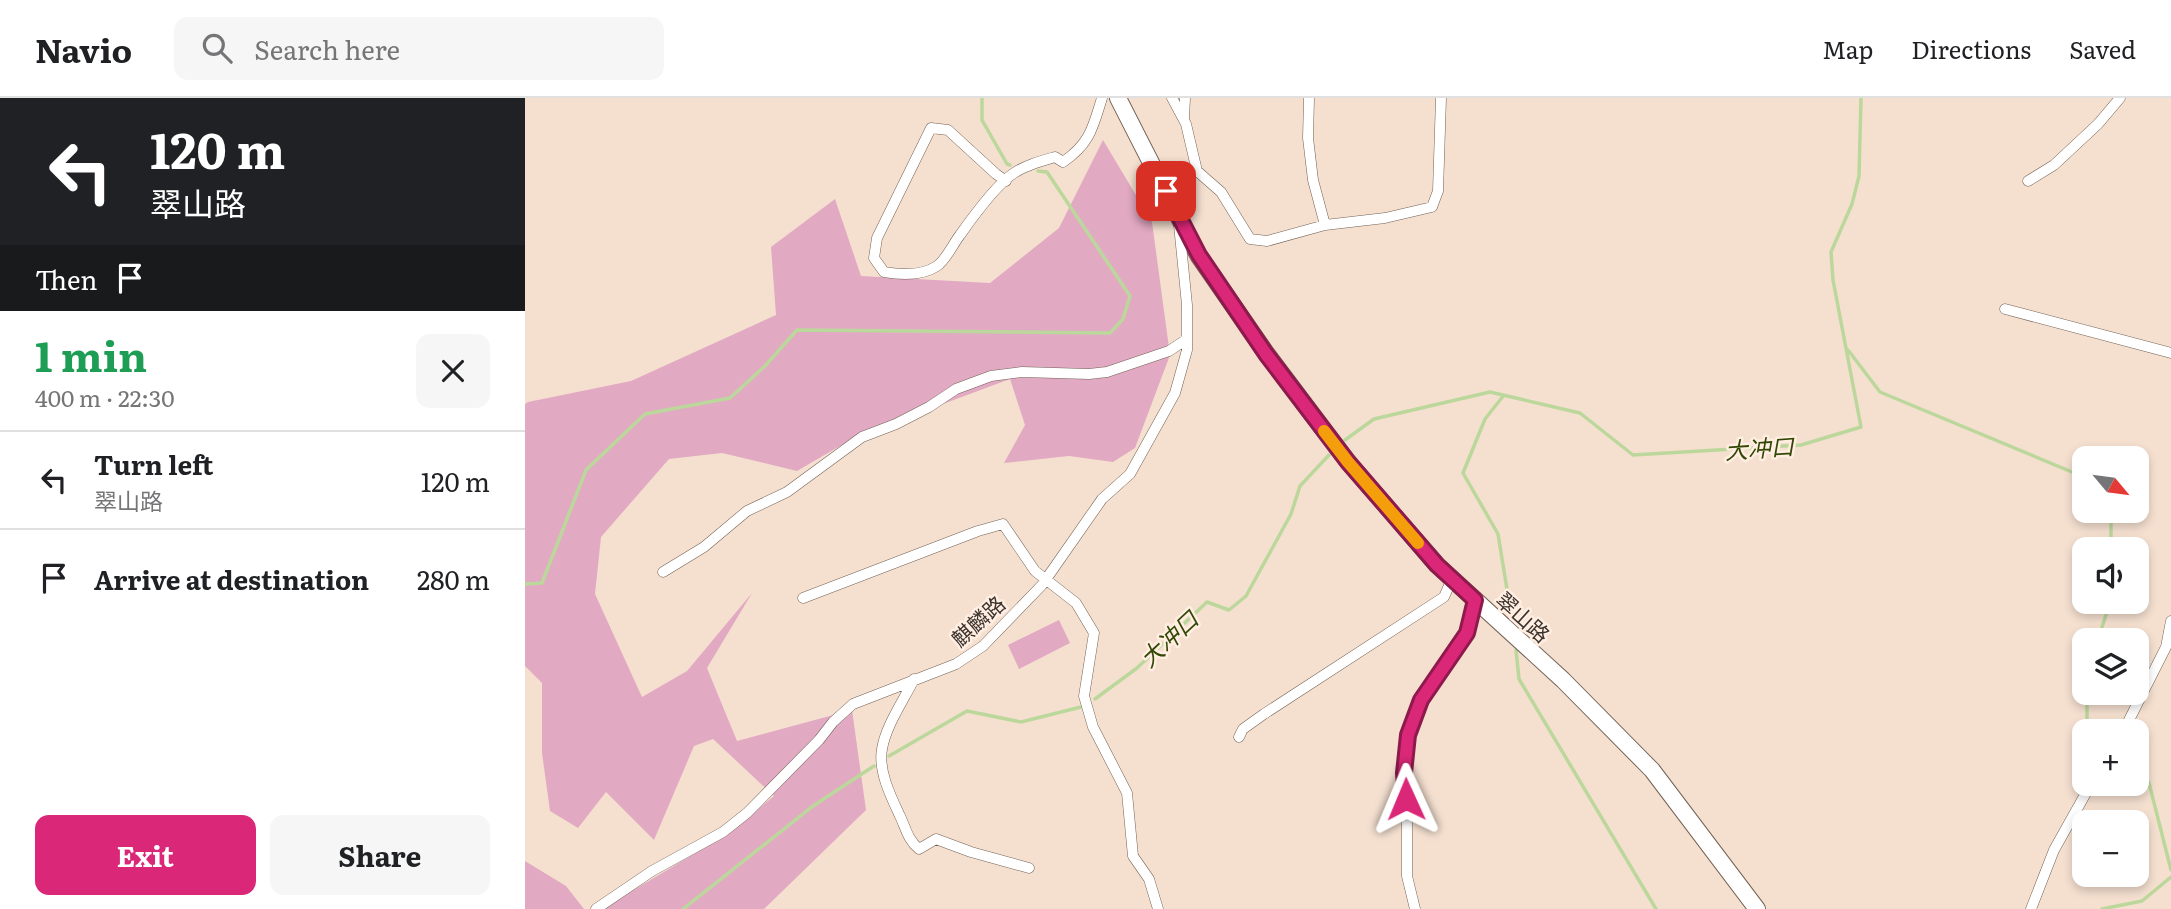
<!DOCTYPE html>
<meta charset="utf-8">
<style>
:root{--surface:#fff;--page:#f6f6f6;--text:#202124;--muted:#757577;--line:#e0e0e0;--accent:#db2777}
body{margin:0;font-family:Literata,"Noto Sans SC",serif;background:var(--page);color:var(--text);height:100vh;display:flex;flex-direction:column;font-size:26px;white-space:nowrap}
*{box-sizing:border-box;margin:0}
p{font-size:23px;color:var(--muted)}
.icon{flex:none;width:38px;height:38px;fill:none;stroke:currentColor;stroke-width:2;stroke-linecap:round;stroke-linejoin:round}
.map{position:relative;flex:1;overflow:hidden}
.drawer{display:flex;flex-direction:column;background:var(--surface);width:525px}
.drawer>*{flex:none}
.top-card{background:#202124;color:#fff;overflow:hidden}
.needle{width:46px;rotate:119deg}
.buttons{position:absolute;left:1547px;top:348px;display:grid;gap:14px}
.buttons a{display:grid;place-items:center;width:77px;height:77px;border-radius:14px;background:var(--surface);box-shadow:0 4px 10px #0003;font-size:35px}
.pin{position:absolute;display:grid;place-items:center;width:60px;height:60px;color:#fff;margin:-30px;border-radius:14px;box-shadow:0 4px 10px #0006}
.me{position:absolute;width:77px;margin:-38px;rotate:359deg;stroke-linejoin:round;filter:drop-shadow(0 0 5px #0008)}
.turn{display:flex;align-items:center;gap:24px;height:147px;padding:0 35px;font-size:32px}
.turn .icon{width:91px;height:91px;stroke-width:2.5}
.turn b{display:block;font-size:49px;line-height:60px}
.then{display:flex;align-items:center;height:66px;padding:0 35px;background:#0003;gap:14px;font-size:26px}
.round{display:grid;place-items:center;flex:none;width:74px;height:74px;border-radius:14px;background:var(--page)}
.overview{display:flex;align-items:center;justify-content:space-between;height:119px;padding:0 35px}
h1{font-size:42px;font-weight:700;line-height:52px;color:#1e9e55}
.cta{display:flex;gap:14px;margin-top:auto;padding:14px 35px}
.cta a{flex:1;height:80px;border-radius:14px;background:var(--accent);color:#fff;font-size:28px;font-weight:700;line-height:80px;text-align:center}
.cta a+a{background:var(--page);color:var(--text)}
ul{padding:0;list-style:none}
li{display:flex;align-items:center;gap:21px;height:98px;padding:0 35px;border-top:2px solid var(--line)}
li div{flex:1}
li b{display:block;font-size:26px}
li em{font-style:normal}
header{display:flex;align-items:center;gap:42px;box-sizing:border-box;height:98px;padding:0 35px;background:var(--surface);border-bottom:2px solid var(--line)}
header strong{font-size:33px}
nav{display:flex;gap:38px;margin-inline-start:auto;font-size:24px}
.search{width:490px;height:63px;background:var(--page);display:flex;align-items:center;gap:18px;box-sizing:border-box;padding:0 24px;border-radius:14px;color:var(--muted);font-size:26px}
main{display:flex;flex:1;min-height:0}
.map>svg:first-child{display:block}
.green{fill:#e2a9c3}
.lines{fill:none;stroke-linecap:round;stroke-linejoin:round}
.stream{stroke:#bcd79b;stroke-width:3.5}
.street-casing{stroke:#736154;stroke-width:11}
.primary-casing{stroke:#736154;stroke-width:18}
.street{stroke:#fff;stroke-width:10}
.primary{stroke:#fff;stroke-width:16}
.route-casing{stroke:#8e194d;stroke-width:18}
.route{stroke:#db2777;stroke-width:12}
.slow{stroke:#f59e0b;stroke-width:12}
.labels{text-anchor:middle;dominant-baseline:central;stroke-width:5;stroke-linejoin:round;paint-order:stroke}
.street-label{font-size:21px;fill:#3b332d;stroke:#ffeee1}
.water-label{font-size:23px;font-style:italic;fill:#314704;stroke:#ffeee1}
</style>
<header>
<strong>Navio</strong>
<div class="search"><svg class="icon" aria-label="search" viewBox="0 0 24 24"><circle cx="10" cy="10" r="6"/><path d="M15 15l6 6"/></svg>Search here</div>
<nav><a>Map</a><a>Directions</a><a>Saved</a></nav>
</header>
<main>
<section class="drawer">
<div class="top-card">
<div class="turn"><svg class="icon" aria-label="left" viewBox="0 0 24 24"><path d="M17 20v-9H6M10 6l-5 5 5 5"/></svg><div><b>120 m</b>翠山路</div></div>
<div class="then">Then<svg class="icon" aria-label="arrive" viewBox="0 0 24 24"><path d="M6 21V4h12l-3 4 3 4H6"/></svg></div>
</div>
<div class="overview"><div><h1>1 min</h1><p>400 m · 22:30</p></div><a class="round"><svg class="icon" aria-label="close" viewBox="0 0 24 24"><path d="M6 6l12 12M18 6L6 18"/></svg></a></div>
<ul>
<li><svg class="icon" aria-label="left" viewBox="0 0 24 24"><path d="M17 20v-9H6M10 6l-5 5 5 5"/></svg><div><b>Turn left</b><p>翠山路</p></div><em>120 m</em></li>
<li><svg class="icon" aria-label="arrive" viewBox="0 0 24 24"><path d="M6 21V4h12l-3 4 3 4H6"/></svg><div><b>Arrive at destination</b></div><em>280 m</em></li>
</ul>
<div class="cta"><a>Exit</a><a>Share</a></div>
</section>
<div class="map">
<svg width="1646" height="811" viewBox="0 0 1646 811">
<rect width="100%" height="100%" fill="#f5e0d0"/>
<path class="green" d="M578 42 627 124 645 257 610 350 588 364 544 358 479 365 500 327 485 281 332 338 272 373 197 355 144 361 76 439 70 496 117 599 162 573 227 495 182 570 212 643 327 612 341 712 239 811H77L204 735 249 698 188 641 169 648 129 742 81 694 53 730 25 713 17 655V585L0 568V306L3 304 106 283 251 217 246 149 310 101 336 178 465 185 534 130Z
M534 522 545 545 494 571 483 547Z
M0 763 41 788 59 811H0Z"/>
<g class="lines">
<path class="stream" d="M457 0V22L482 66 485 67
M1323 252 1355 294 1559 379
M979 297 960 321 938 375 973 436 987 522
M820 342 849 321 965 294 1055 315 1108 357 1276 347 1336 329 1308 182 1306 154 1327 106 1334 78 1336 0
M1586 413V452
M0 486 17 485 61 372 120 316 205 300 240 268 272 232 585 235 598 221 605 198 522 74 513 73
M1573 542 1585 504
M991 552 994 581 1131 811
M570 601 612 570 682 504 704 512 721 498 766 416 775 388 804 357
M1562 634V595
M364 658 442 613 496 624 560 608
M1612 666 1624 685 1646 772
M158 811 288 708 349 668
M1577 811 1617 803 1646 779"/>
<g class="street-casing">
<path id="street" d="M647 0 661 26 672 73 696 94 725 141 742 143 800 127 860 120 907 109 913 93 916 0
M784 0 783 40 788 82 800 127
M659 20 660 0
M481 83 471 76 423 32 406 30 352 140 349 160 359 174C376 177 397 178 412 168 421 162 428 146 435 137 447 120 472 86 489 75 501 67 516 63 530 59L538 64C565 46 568 29 577 0
M1503 83 1529 67 1573 26 1595 0
M1480 211 1646 255
M138 474 179 449 222 413 262 394 337 339 371 326 404 309 431 291 466 278 497 274 564 276 582 274 644 253 662 241
M278 500 453 433 478 426 510 473 551 505 569 535 559 598 568 629 602 695 608 758 624 781 633 811
M389 581C379 602 361 627 357 651 353 673 366 699 375 718 381 731 383 742 394 751L411 741 446 754 504 770
M1598 634 1641 549 1646 523
M714 639 718 631 739 616 919 499 927 481
M71 811 127 773 198 734 222 715 294 642 308 624 328 606 431 566 458 548 517 487 577 401 605 376 650 295 662 252V207L654 127
M890 811 882 778V727L879 675 883 637 896 602 942 535 950 502
M1506 811 1529 752 1566 686"/>
</g>
<g class="primary-casing">
<path id="primary" d="M593 0 673 157 741 255 823 364 912 467 1038 582 1127 672 1232 811"/>
</g>
<use href="#street" class="street"/>
<use href="#primary" class="primary"/>
</g>
<g class="lines">
<g class="route-casing">
<path id="route" d="M641 93 674 157 741 256 823 364 912 467 950 502 942 535 896 602 883 637 879 675 881 701"/>
</g>
<use href="#route" class="route"/>
<path class="slow" d="M799 333 823 364 893 445"/>
</g>
<g class="labels">
<g class="street-label">
<text transform="translate(999 518) rotate(42)">翠山路</text>
<text transform="translate(452 522) rotate(-42)">麒麟路</text>
</g>
<g class="water-label">
<text transform="translate(1234 349) rotate(-4)">大冲口</text>
<text transform="translate(643 540) rotate(-43)">大冲口</text>
</g>
</g>
</svg>
<div class="buttons">
<a><svg class="needle" viewBox="-14 -14 28 28"><path d="M0-13l5 13h-10z" fill="#e53935"/><path d="M0 13l5-13h-10z" fill="#757577"/></svg></a>
<a><svg class="icon" aria-label="sound" viewBox="0 0 24 24"><path d="M4 9h4l5-4v14l-5-4H4zM17 9q2 3 0 6"/></svg></a>
<a><svg class="icon" aria-label="layers" viewBox="0 0 24 24"><path d="M12 4l9 5-9 5-9-5zM3 14l9 5 9-5"/></svg></a>
<a>+</a>
<a>−</a>
</div>
<div class="pin" style="left:641px;top:93px;background:#d93025"><svg class="icon" aria-label="arrive" viewBox="0 0 24 24"><path d="M6 21V4h12l-3 4 3 4H6"/></svg></div>
<svg class="me" style="left:881px;top:701px" viewBox="-20 -20 40 40"><path d="M0-17L14 15 0 8-14 15z" fill="#db2777" stroke="#fff" stroke-width="4"/></svg>
</div>
</main>
